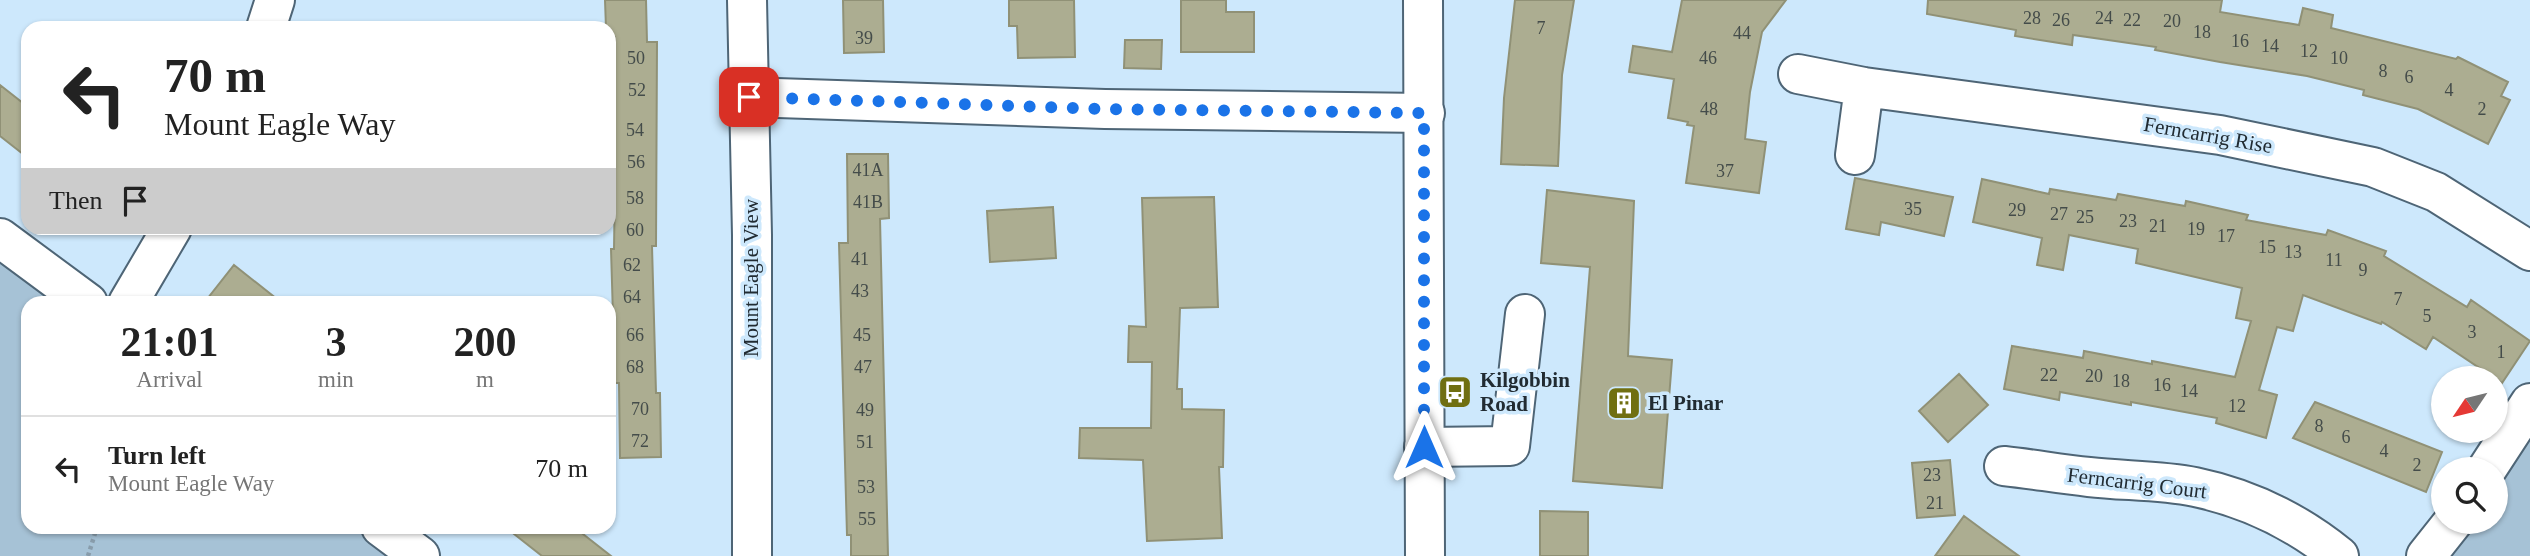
<!DOCTYPE html>
<style>
:root{--surface:#fff;--page:#f6f6f6;--text:#222;--muted:#767676;--line:#e0e0e0}
body{margin:0;font-family:Georgia,serif;background:var(--page);color:var(--text);height:100vh;display:flex;flex-direction:column;font-size:26px;white-space:nowrap}
*{box-sizing:border-box;margin:0}
p{font-size:23px;color:var(--muted)}
.icon{flex:none;width:38px;height:38px;fill:none;stroke:currentColor;stroke-width:2;stroke-linecap:round;stroke-linejoin:round}
.map{position:relative;flex:1;overflow:hidden}
.side{position:absolute;left:21px;top:296px;width:595px;height:238px;display:flex;flex-direction:column;background:var(--surface);border-radius:21px;box-shadow:0 2px 5px #0004}
.side>*{flex:none}
.banner{position:absolute;left:21px;top:21px;width:595px;height:214px;border-radius:21px;box-shadow:0 2px 5px #0004;background:#fff;color:var(--text);overflow:hidden}
.needle{width:46px;rotate:235deg}
.buttons{position:absolute;left:2431px;top:366px;display:grid;gap:14px}
.buttons a{display:grid;place-items:center;width:77px;height:77px;border-radius:50%;background:var(--surface);box-shadow:0 2px 5px #0004;font-size:35px}
.pin{position:absolute;display:grid;place-items:center;width:60px;height:60px;color:#fff;margin:-30px;border-radius:14px;box-shadow:0 4px 10px #0006}
.me{position:absolute;width:77px;margin:-38px;rotate:0deg;stroke-linejoin:round;filter:drop-shadow(0 0 5px #0008)}
.turn{display:flex;align-items:center;gap:24px;height:147px;padding:0 28px;font-size:32px}
.turn .icon{width:91px;height:91px;stroke-width:2.5}
.turn b{display:block;font-size:49px;line-height:60px}
.then{display:flex;align-items:center;height:66px;padding:0 28px;background:#0003;gap:14px;font-size:26px}
.eta{display:flex;justify-content:space-evenly;align-items:center;height:119px;text-align:center}
.eta b{font-size:42px;font-weight:800;line-height:49px}
ul{padding:0;list-style:none}
li{display:flex;align-items:center;gap:21px;height:105px;padding:0 28px;border-top:2px solid var(--line)}
li div{flex:1}
li b{display:block;font-size:26px}
li em{font-style:normal}
.map>svg:first-child{display:block}
.green{fill:#a6c2d6}
.building{fill:#acad91;stroke:#909176;stroke-width:2}
.lines{fill:none;stroke-linecap:round;stroke-linejoin:round}
.street-casing{stroke:#4e6576;stroke-width:42}
.secondary-casing{stroke:#4e6576;stroke-width:42}
.path{stroke:#889cab;stroke-width:4.5;stroke-dasharray:3.5 3.5;stroke-linecap:butt}
.street{stroke:#fff;stroke-width:38}
.secondary{stroke:#fff;stroke-width:38}
.route{stroke:#1a73e8;stroke-width:12;stroke-dasharray:0 21.6}
.labels{text-anchor:middle;dominant-baseline:central;stroke-width:7;stroke-linejoin:round;paint-order:stroke}
.number-label{font-size:18px;fill:#444c4a}
.street-label{font-size:21px;fill:#212b32;stroke:#cde8fc}
.poi-label{font-size:21px;font-weight:bold;fill:#212b32;stroke:#cde8fc;text-anchor:start}
</style>
<div class="map">
<svg width="2530" height="556" viewBox="0 0 2530 556">
<rect width="100%" height="100%" fill="#cde8fc"/>
<path class="green" d="M0 257 60 303H28V527H353L391 556H0Z
M2530 439V556H2450L2475 522H2496V491Z"/>
<path class="building" d="M605 0H646L647 42H657L656 246H652L656 393H660L661 457 620 458 619 383H615L611 249H614L615 182V37H609V28H606Z
M843 0H883L884 52 844 53Z
M1009 0H1074L1075 57 1018 58 1017 26H1009Z
M1181 0H1226V12H1254V52H1181Z
M1515 0H1574L1562 75 1558 166 1501 164 1504 98Z
M1682 0H1786L1762 32 1750 92 1745 139 1766 142 1759 193 1686 183 1694 126 1687 125 1688 122 1668 118 1674 79 1629 72 1633 46 1672 52Z
M1928 0H2222L2220 12 2299 25 2303 8 2333 15 2331 28 2456 59 2458 57 2508 82 2501 96 2510 100 2488 144 2418 109 2363 95 2364 90 2307 76 2220 62 2155 50 2156 47 2115 41 2073 35 2072 45 2015 36 2016 30 1927 14Z
M1125 40H1162L1161 69 1124 68Z
M0 85 28 107V158L0 136Z
M847 154H888L889 218 880 219 888 556H851V535H847L839 243H848Z
M1855 178 1953 197 1944 236 1881 222 1879 235 1846 229Z
M1982 179 2049 194 2050 189 2116 200 2118 194 2185 206 2186 201 2248 215 2246 220 2326 235 2328 230 2386 251 2384 256 2467 307 2471 300 2530 341 2502 383 2433 337 2426 349 2382 322 2381 324 2303 295 2293 331 2277 327 2259 390 2277 395 2266 438 2216 423 2217 418 2131 402V405L2060 392 2059 400 2004 389 2012 346 2083 358 2084 351 2152 364V361L2235 377 2251 321 2236 318 2242 288 2136 263 2138 249 2069 235 2063 270 2037 265 2042 238 1973 222Z
M1547 190 1634 201 1628 356 1672 360 1662 488 1573 481 1590 267 1541 263Z
M1214 197 1218 307 1180 308 1177 389H1182V409L1224 410 1223 467H1219L1222 538 1147 541 1143 460 1079 458 1080 428H1151L1152 362H1128L1129 326 1146 327 1142 198Z
M1053 207 1056 258 990 262 987 211Z
M234 265 282 303H204Z
M1959 374 1988 405 1948 442 1919 411Z
M2315 402 2442 452 2426 492 2293 438Z
M1950 460 1955 515 1917 518 1912 463Z
M1540 511 1588 512V556H1540Z
M1964 516 1987 533 2019 556H1935Z
M505 527H574L611 556H542Z"/>
<g class="lines">
<g class="street-casing">
<path id="street" d="M747 0 752 235V556
M266 28 275 0
M1798 74 1864 87 2220 135 2373 167 2436 192 2530 251
M749 97 1105 109 1425 113
M1855 155 1864 87
M0 238 88 303
M128 303 172 228
M1424 447 1510 446 1525 314
M2004 466C2032 469 2060 474 2089 477 2124 481 2161 480 2195 487 2248 498 2297 522 2339 556
M2487 469 2530 403
M381 527 420 556
M2426 556 2453 522"/>
</g>
<g class="secondary-casing">
<path id="secondary" d="M1423 0 1425 556"/>
</g>
<path class="path" d="M88 556 97 527"/>
<use href="#street" class="street"/>
<use href="#secondary" class="secondary"/>
</g>
<g class="lines">
<path class="route" d="M749 97 1105 109 1424 113V447"/>
</g>
<defs>
<g id="bus-square" transform="scale(1.75)"><rect x="-9" y="-9" width="18" height="18" rx="4" fill="#706f11" stroke="#cde8fc"/><path d="M-5-6H5V4H4V6H2V4H-2V6H-4V4H-5ZM-3.5-4V0h7V-4ZM-3.5 1.2v1.5H-2V1.2ZM2 1.2v1.5H3.5V1.2Z" fill="#fff"/></g>
<g id="building-square" transform="scale(1.75)"><rect x="-9" y="-9" width="18" height="18" rx="4" fill="#706f11" stroke="#cde8fc"/><path d="M-4-6H4V6H1V3H-1V6H-4ZM-2.5-4.3h1.7v1.8h-1.7ZM.8-4.3h1.7v1.8H.8ZM-2.5-1h1.7V.8h-1.7ZM.8-1h1.7V.8H.8Z" fill="#fff"/></g>
</defs>
<g fill-rule="evenodd">
<use href="#bus-square" x="1455" y="392"/>
<use href="#building-square" x="1624" y="403"/>
</g>
<g class="labels">
<g class="number-label">
<text x="2032" y="18">28</text>
<text x="2104" y="18">24</text>
<text x="2061" y="20">26</text>
<text x="2132" y="20">22</text>
<text x="2172" y="21">20</text>
<text x="1541" y="28">7</text>
<text x="2202" y="32">18</text>
<text x="1742" y="33">44</text>
<text x="864" y="38">39</text>
<text x="2240" y="41">16</text>
<text x="2270" y="46">14</text>
<text x="2309" y="51">12</text>
<text x="636" y="58">50</text>
<text x="1708" y="58">46</text>
<text x="2339" y="58">10</text>
<text x="2383" y="71">8</text>
<text x="2409" y="77">6</text>
<text x="637" y="90">52</text>
<text x="2449" y="90">4</text>
<text x="1709" y="109">48</text>
<text x="2482" y="109">2</text>
<text x="635" y="130">54</text>
<text x="636" y="162">56</text>
<text x="868" y="170">41A</text>
<text x="1725" y="171">37</text>
<text x="635" y="198">58</text>
<text x="868" y="202">41B</text>
<text x="1913" y="209">35</text>
<text x="2017" y="210">29</text>
<text x="2059" y="214">27</text>
<text x="2085" y="217">25</text>
<text x="2128" y="221">23</text>
<text x="2158" y="226">21</text>
<text x="2196" y="229">19</text>
<text x="635" y="230">60</text>
<text x="2226" y="236">17</text>
<text x="2267" y="247">15</text>
<text x="2293" y="252">13</text>
<text x="860" y="259">41</text>
<text x="2334" y="260">11</text>
<text x="632" y="265">62</text>
<text x="2363" y="270">9</text>
<text x="860" y="291">43</text>
<text x="632" y="297">64</text>
<text x="2398" y="299">7</text>
<text x="2427" y="316">5</text>
<text x="2472" y="332">3</text>
<text x="635" y="335">66</text>
<text x="862" y="335">45</text>
<text x="2501" y="352">1</text>
<text x="635" y="367">68</text>
<text x="863" y="367">47</text>
<text x="2049" y="375">22</text>
<text x="2094" y="376">20</text>
<text x="2121" y="381">18</text>
<text x="2162" y="385">16</text>
<text x="2189" y="391">14</text>
<text x="2237" y="406">12</text>
<text x="640" y="409">70</text>
<text x="865" y="410">49</text>
<text x="2319" y="426">8</text>
<text x="2346" y="437">6</text>
<text x="640" y="441">72</text>
<text x="865" y="442">51</text>
<text x="2384" y="451">4</text>
<text x="2417" y="465">2</text>
<text x="1932" y="475">23</text>
<text x="866" y="487">53</text>
<text x="1935" y="503">21</text>
<text x="867" y="519">55</text>
</g>
<g class="street-label">
<text transform="translate(2208 135) rotate(10)">Ferncarrig Rise</text>
<text transform="translate(751 278) rotate(-90)">Mount Eagle View</text>
<text transform="translate(2137 483) rotate(7)">Ferncarrig Court</text>
</g>
<g class="poi-label">
<text x="1480" y="380">Kilgobbin<tspan x="1480" dy="24">Road</tspan></text>
<text x="1648" y="403">El Pinar</text>
</g>
</g>
</svg>
<div class="buttons">
<a><svg class="needle" viewBox="-14 -14 28 28"><path d="M0-13l5 13h-10z" fill="#e53935"/><path d="M0 13l5-13h-10z" fill="#767676"/></svg></a>
<a><svg class="icon" aria-label="search" viewBox="0 0 24 24"><circle cx="10" cy="10" r="6"/><path d="M15 15l6 6"/></svg></a>
</div>
<div class="pin" style="left:749px;top:97px;background:#d93025"><svg class="icon" aria-label="arrive" viewBox="0 0 24 24"><path d="M6 21V4h12l-3 4 3 4H6"/></svg></div>
<svg class="me" style="left:1424px;top:447px" viewBox="-20 -20 40 40"><path d="M0-17L14 15 0 8-14 15z" fill="#1a73e8" stroke="#fff" stroke-width="4"/></svg>
<div class="banner">
<div class="turn"><svg class="icon" aria-label="left" viewBox="0 0 24 24"><path d="M17 20v-9H6M10 6l-5 5 5 5"/></svg><div><b>70 m</b>Mount Eagle Way</div></div>
<div class="then">Then<svg class="icon" aria-label="arrive" viewBox="0 0 24 24"><path d="M6 21V4h12l-3 4 3 4H6"/></svg></div>
</div>
<section class="side">
<div class="eta">
<div><b>21:01</b><p>Arrival</p></div>
<div><b>3</b><p>min</p></div>
<div><b>200</b><p>m</p></div>
</div>
<ul>
<li><svg class="icon" aria-label="left" viewBox="0 0 24 24"><path d="M17 20v-9H6M10 6l-5 5 5 5"/></svg><div><b>Turn left</b><p>Mount Eagle Way</p></div><em>70 m</em></li>
</ul>
</section>
</div>
